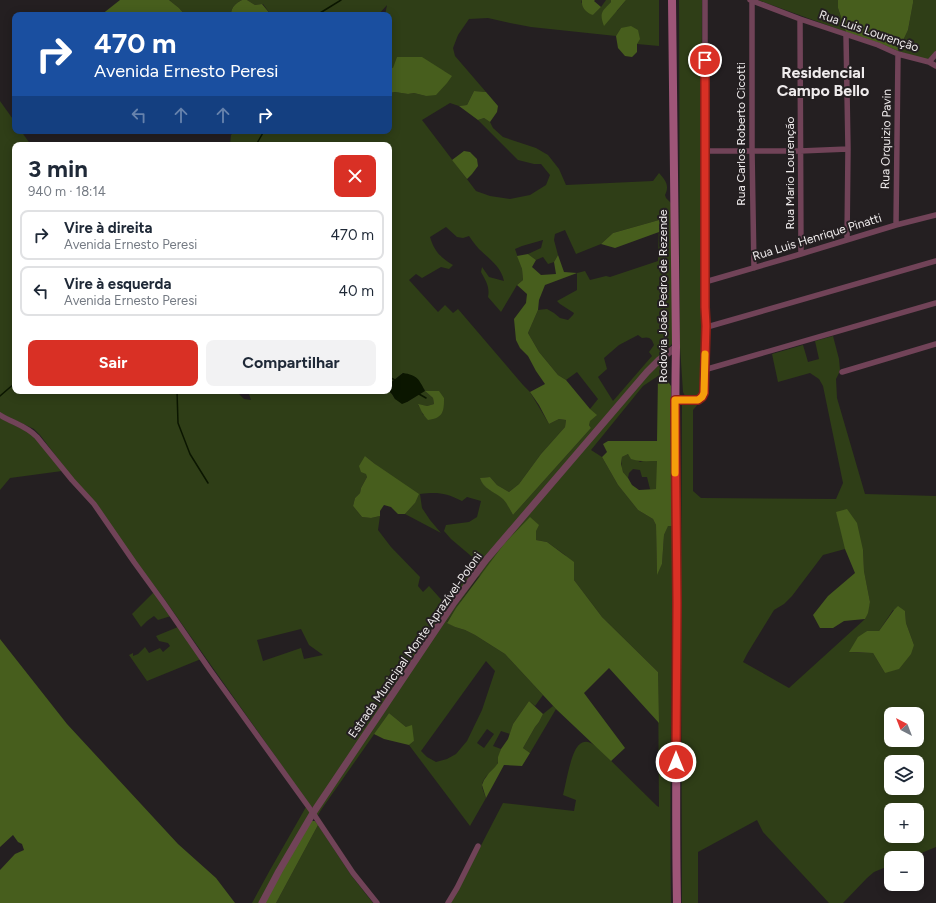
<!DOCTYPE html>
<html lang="pt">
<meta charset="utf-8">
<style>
:root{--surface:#fff;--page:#f2f2f3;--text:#1f2937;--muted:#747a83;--line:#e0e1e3;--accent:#d93025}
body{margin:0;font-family:Figtree,sans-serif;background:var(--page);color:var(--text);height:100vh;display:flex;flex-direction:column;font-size:15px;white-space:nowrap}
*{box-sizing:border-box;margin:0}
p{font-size:13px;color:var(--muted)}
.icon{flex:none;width:22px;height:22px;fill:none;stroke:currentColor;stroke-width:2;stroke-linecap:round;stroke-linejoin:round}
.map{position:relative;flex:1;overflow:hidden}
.drawer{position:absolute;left:12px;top:142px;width:380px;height:252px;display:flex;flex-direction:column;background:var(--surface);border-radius:8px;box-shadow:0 2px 10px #0003}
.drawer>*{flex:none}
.hud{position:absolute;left:12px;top:12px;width:380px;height:122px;border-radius:8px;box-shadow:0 2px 10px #0003;background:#1a4fa0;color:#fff;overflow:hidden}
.needle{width:26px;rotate:318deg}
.tools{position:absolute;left:884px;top:707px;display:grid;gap:8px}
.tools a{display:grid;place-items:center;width:40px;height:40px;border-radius:8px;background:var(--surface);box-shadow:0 2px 10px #0003;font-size:20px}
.pin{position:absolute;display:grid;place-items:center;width:34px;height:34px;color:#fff;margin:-17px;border:2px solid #fff;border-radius:50%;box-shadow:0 1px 4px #0007}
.me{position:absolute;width:44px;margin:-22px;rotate:0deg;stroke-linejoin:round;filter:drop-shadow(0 0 3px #0008)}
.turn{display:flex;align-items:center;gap:14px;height:84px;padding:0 16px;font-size:18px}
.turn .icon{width:52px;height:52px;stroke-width:2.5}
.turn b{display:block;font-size:28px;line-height:34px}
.lanes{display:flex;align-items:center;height:38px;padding:0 16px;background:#0003;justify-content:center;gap:20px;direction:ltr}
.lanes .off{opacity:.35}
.round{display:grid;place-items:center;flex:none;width:42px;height:42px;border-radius:8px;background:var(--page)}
.head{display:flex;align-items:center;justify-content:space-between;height:68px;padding:0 16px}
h1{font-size:24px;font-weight:700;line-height:30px}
.primary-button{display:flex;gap:8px;margin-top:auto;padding:8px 16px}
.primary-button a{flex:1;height:46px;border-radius:8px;background:var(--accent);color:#fff;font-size:16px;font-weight:700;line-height:46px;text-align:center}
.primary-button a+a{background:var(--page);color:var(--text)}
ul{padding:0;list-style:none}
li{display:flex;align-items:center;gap:12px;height:50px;margin:0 8px 6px;padding:0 8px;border:2px solid var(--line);border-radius:8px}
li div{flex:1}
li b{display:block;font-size:15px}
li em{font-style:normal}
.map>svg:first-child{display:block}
.green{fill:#2f3e17;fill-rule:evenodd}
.forest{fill:#475e1d;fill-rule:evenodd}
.water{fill:#0b1600}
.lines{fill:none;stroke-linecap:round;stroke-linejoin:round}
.stream{stroke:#0b1600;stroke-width:1.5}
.minor{stroke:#714358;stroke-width:5.5}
.tertiary{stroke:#714358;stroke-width:7}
.secondary{stroke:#9e5578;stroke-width:8}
.route-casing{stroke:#8d1f18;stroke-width:10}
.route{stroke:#d93025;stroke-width:7}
.slow{stroke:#f59e0b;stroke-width:7}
.labels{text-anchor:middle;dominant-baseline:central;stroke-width:4;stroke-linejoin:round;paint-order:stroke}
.street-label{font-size:12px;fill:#efebec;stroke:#241f21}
.district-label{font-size:16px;font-weight:bold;fill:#efebec;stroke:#241f21}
</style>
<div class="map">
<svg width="936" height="903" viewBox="0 0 936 903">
<rect width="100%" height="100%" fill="#241f21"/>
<path class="green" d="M169 0H242C236 3 231 7 231 15H185L179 8Z
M247 0H582L581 2 593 15 601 7 606 0H611V2L602 13 617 11 626 0H659V46L637 44 621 28 616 36 531 27 510 23 488 18 469 19 458 35 453 48 455 56 486 92 474 91 467 105 459 106 450 103 422 120 476 191 490 196 510 199 530 195 546 185 550 175 541 164H534L518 160 478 120 484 118 490 122 493 128 503 137 536 148 548 155 559 169 566 185 653 181 659 173C665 180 670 185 665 195L666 198 671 203 673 343 658 358 484 559 314 807H312L309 804 165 600 40 435 34 429 0 413V101L15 122V131H21L31 145H15V391H236L244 399 251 400 248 391H389L392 394 395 399 407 402 425 390 403 373 389 384V145H230L231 135 235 131H389V93L395 92 408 94 414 93 426 96 451 76 444 71 393 68 389 66V15H385L387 5 378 15H271L263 4 255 5ZM659 220 658 261 610 277 606 276 590 280 585 271 577 273V290L557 301 560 304 574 313 573 315 568 320 560 318 554 313 547 309 538 310 528 333 539 352 558 375 566 380 577 372 598 399 590 409 589 425 591 428 513 515C510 510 508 504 505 500 497 492 483 490 481 478L490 477 497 485 509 492 519 484 541 454 565 427 566 420 559 419 549 424 530 392 523 385 458 309 453 313 445 305 438 312 409 280 416 274 422 278 441 267 449 269 453 265C441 258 434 251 430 237L446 227 457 237 463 238 469 236C472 240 475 245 479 249 489 259 501 266 504 281L489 277 482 267 481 272C486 281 490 287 488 297L501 312 517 285 523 280 522 269 515 249 522 246 543 240 541 248 528 254 536 260 543 257 548 264 554 262 558 255 554 240 555 234 565 230 576 254 601 244 613 233ZM638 335 642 338C650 336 652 339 654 345L649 352 652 356 613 401 598 377 607 369 604 358 619 345ZM425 391 444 398 423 415 422 410 418 405 427 406 434 404 433 398ZM365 456 375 464 415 503 405 514 441 533 430 520 422 508 420 494C439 492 445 493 462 501L467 497 481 501 477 517 469 522 446 525 444 531 451 539 477 561 447 606 429 586 423 592 418 586 420 577 391 547 378 530 380 516 371 518 362 517 353 506 355 498 360 493 361 488 367 477ZM301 629 309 645 323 655 304 659 301 648 263 661 257 640Z
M679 0H702C702 62 701 124 702 185 703 255 706 325 699 395 695 399 690 397 685 396L683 392 680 347Z
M758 0H838V8L846 32Z
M913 0H936V51L928 59 925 60 898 51 908 30 913 3Z
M833 336 839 359 840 370 839 371V373L836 379 837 398 865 494 936 496V847L909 858H891V865L874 872 867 878 843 903H829L763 832 757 820 698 852V903H682L681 603 682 405 685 403 698 401V404L693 410V491L701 498 836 499 843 483 823 386 819 379 810 373 778 382 772 354 803 345 808 362 819 359 815 341ZM845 549 863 550 864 571 870 602 865 619 789 688 743 662 747 654 774 610 784 604 792 596 823 555ZM893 610 905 611 906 623 914 645 885 673 873 653H860L850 652 867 631H879ZM891 714H917V740H891ZM891 762H917V788H891ZM891 810H917V836H891Z
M660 362 664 366 663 374 658 376 643 386 591 450 602 457 618 485 638 510 653 519 656 525 657 574 662 564 664 535 668 525 672 526C673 652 669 777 671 903H450L459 888 503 803 574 811 576 800 563 795C566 784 571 750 580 744 586 739 592 743 597 747L657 806 659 807 658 672 602 617 574 580 565 555 547 542 536 540V531L477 578 456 608 447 622 455 627 465 630 475 635 505 654 543 695 535 706 529 701 513 724 510 734 501 731 493 746 501 749C500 754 499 760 497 765 493 771 482 777 482 786 482 788 485 795 486 798L470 826 409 745 414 741 406 727 389 713 321 810 317 817 316 810 487 560ZM486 661 495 671 482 710 467 741 456 754 447 759 436 762 427 757 421 751ZM487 729 494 734 484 748 477 743Z
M0 418 32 434 62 471 10 478 0 490Z
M628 454 640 462 646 460 657 461V489H650L647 477H642L640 470 633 469 629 473 628 478C621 471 621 467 622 457Z
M154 592 171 616 158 620 154 616 147 621 141 627 132 614Z
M178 627 201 659 147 681 129 655 133 653V656L138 654 145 647 149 653 160 648 163 652 170 646 168 643 159 641 156 636Z
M553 706 556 709 530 753 523 748 535 727 539 722 543 714Z
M306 807 310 812 259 903H252L270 870Z
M318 825 351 875 373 903H276Z"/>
<path class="forest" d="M120 0H169L179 8 185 15H101Z
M242 0H247L255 5 262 4 271 15H231C231 7 236 3 242 0Z
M582 0H595L594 1 601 7 593 15C586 13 581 7 582 0Z
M611 0H626L604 26C599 12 602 12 611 2Z
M838 0H913V3L908 30 898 51 879 43 846 32 838 8Z
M631 26 638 30 640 39 637 44V52L632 57 625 56 618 48 616 36 621 28Z
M397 57H422L452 76 447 83 436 95 426 96 414 93 408 94 395 92 389 93V66L393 68Z
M474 91 486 92 498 106 497 112 490 122 484 118 478 120 459 106 467 105Z
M464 151 470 152 477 159 478 166 472 174 467 179 452 160Z
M659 220V232L615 248 601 244 613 233Z
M528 254 536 260 532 267 541 275 556 274 554 262 558 255 564 272 577 273 545 285 539 300 538 310 528 333 539 352 558 375 566 380 590 409 597 415 590 421 589 425 591 428 513 515C510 510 507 503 503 499 495 492 483 489 480 478L490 477 497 485 509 492 519 484 541 454 565 427 566 420 559 419 549 424 539 405 530 392 545 384 536 371 528 356 520 348 516 340 514 319 526 303 527 294 517 285 523 280 522 269 517 256Z
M663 374 671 386 672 526H668L664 535 662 564 657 575 656 525 653 519 638 510 618 485 602 457 607 452 603 444 608 441H657L658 375ZM628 454 631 459C639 462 648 461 657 461L656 489 639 490 632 485 628 478 623 472 621 464 622 457Z
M425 391H439L444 398C444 412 443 418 428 420 423 415 421 410 418 404L427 406 434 404 433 398Z
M365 456 375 464 419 494 415 503 405 514H398L391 507 384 505 380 511V516L371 518 362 517 353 506 355 498 360 493 361 488 367 477 366 474 361 472 359 466Z
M847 509 857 523 863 550 864 571 870 602 868 613 865 619 844 621 833 628H820L813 615 828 596 855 573 845 549 836 512Z
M530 517 539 525 536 531V540L547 542 574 562V580L602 617 658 672 659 723 609 668 584 693 625 748 611 761 556 709 505 654 475 635 465 630 455 627 447 623 456 608 504 544Z
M898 606 905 611 906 623 914 645 911 654 899 669 885 673 873 653 849 652 858 637 867 631H879L894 610Z
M0 639 67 724 178 844 216 878 235 903H0V870L15 854 24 850 22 844 18 842 13 835 0 847Z
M529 701 543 714 539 722 535 727 523 748 530 753 522 766 504 765 486 798 482 785 484 780 489 773 495 767 498 763V757L501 749 508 739 513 724Z
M389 713 406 727 412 725 414 741 409 745 384 739 374 734Z
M311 821H315L318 825 276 903H264Z"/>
<path class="water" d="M403 373C417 375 419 379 425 391L407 402 402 404 395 399 392 394 389 391V384Z"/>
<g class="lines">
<path class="stream" d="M318 15 320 13 341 0
M256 145 264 131
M389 377 395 380
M177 391 178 423 190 454 208 483
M419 394 426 398
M0 396 15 383"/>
<path class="minor" d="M750 0 800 19 878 45 898 54 929 62 936 66
M752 1V151L754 268
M800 19 801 254
M846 35 848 149 847 240
M929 62 936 54
M704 151H800L848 149
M896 225 898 54
M705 282 801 254 896 225 936 215
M707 327 936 261
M704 370 936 303
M842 372 936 344
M675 400H697L702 397 703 393 707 327 705 282V0
M0 415C13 423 27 426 37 437L72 480 94 504 134 562 163 602 210 670 313 813 353 873 377 903
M448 903 457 888 478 846"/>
<path class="tertiary" d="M262 903 279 871 313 813 453 604 486 560 647 372 659 360 676 347"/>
<path class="secondary" d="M672 0 676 347C674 433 677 518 677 604 677 704 675 803 677 903"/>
</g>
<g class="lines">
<g class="route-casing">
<path id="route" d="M676 762 677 603 675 400H698L702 397 704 393 706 326 705 307V60"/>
</g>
<use href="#route" class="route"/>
<path class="slow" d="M675 473V400H698L702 397 704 393 705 354"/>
</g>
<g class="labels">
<g class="street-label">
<text transform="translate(869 31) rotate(19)">Rua Luis Lourenção</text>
<text transform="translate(741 134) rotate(-90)">Rua Carlos Roberto Cicotti</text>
<text transform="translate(886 139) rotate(-89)">Rua Orquizio Pavin</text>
<text transform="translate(790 173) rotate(-90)">Rua Mario Lourenção</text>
<text transform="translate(817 237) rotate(-17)">Rua Luis Henrique Pinatti</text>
<text transform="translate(663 296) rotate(-90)">Rodovia João Pedro de Rezende</text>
<text transform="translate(415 645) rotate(-55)">Estrada Municipal Monte Aprazível-Poloni</text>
</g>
<g class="district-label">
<text x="823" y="72">Residencial<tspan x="823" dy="18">Campo Bello</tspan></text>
</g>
</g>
</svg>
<div class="tools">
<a><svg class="needle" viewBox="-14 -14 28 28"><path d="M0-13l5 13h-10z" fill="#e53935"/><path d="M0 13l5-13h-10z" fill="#747a83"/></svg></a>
<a><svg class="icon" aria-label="layers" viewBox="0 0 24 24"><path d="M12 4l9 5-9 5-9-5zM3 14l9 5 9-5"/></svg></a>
<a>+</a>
<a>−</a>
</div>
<div class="pin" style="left:705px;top:60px;background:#d93025"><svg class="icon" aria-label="arrive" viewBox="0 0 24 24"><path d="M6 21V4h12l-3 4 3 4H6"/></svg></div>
<svg class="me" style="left:676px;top:762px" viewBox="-20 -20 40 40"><circle r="17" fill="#d93025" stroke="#fff" stroke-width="3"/><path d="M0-11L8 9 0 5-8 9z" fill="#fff"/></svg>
<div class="hud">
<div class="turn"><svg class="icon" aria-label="right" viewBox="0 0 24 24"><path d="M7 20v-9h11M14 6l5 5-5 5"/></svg><div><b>470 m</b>Avenida Ernesto Peresi</div></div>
<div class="lanes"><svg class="icon off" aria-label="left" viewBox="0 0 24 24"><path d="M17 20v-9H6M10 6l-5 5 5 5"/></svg><svg class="icon off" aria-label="ahead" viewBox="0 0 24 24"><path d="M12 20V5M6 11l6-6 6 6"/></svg><svg class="icon off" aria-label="ahead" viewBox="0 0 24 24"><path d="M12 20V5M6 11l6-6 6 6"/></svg><svg class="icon" aria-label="right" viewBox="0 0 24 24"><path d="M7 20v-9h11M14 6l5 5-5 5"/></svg></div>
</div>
<section class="drawer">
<div class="head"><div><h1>3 min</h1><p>940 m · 18:14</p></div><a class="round" style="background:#d93025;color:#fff"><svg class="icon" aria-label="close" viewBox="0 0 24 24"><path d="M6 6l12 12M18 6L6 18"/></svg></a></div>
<ul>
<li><svg class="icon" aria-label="right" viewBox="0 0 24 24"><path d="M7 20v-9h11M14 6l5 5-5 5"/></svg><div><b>Vire à direita</b><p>Avenida Ernesto Peresi</p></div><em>470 m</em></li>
<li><svg class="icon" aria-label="left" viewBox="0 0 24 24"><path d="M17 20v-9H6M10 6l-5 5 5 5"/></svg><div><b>Vire à esquerda</b><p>Avenida Ernesto Peresi</p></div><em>40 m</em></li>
</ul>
<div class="primary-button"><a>Sair</a><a>Compartilhar</a></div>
</section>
</div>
